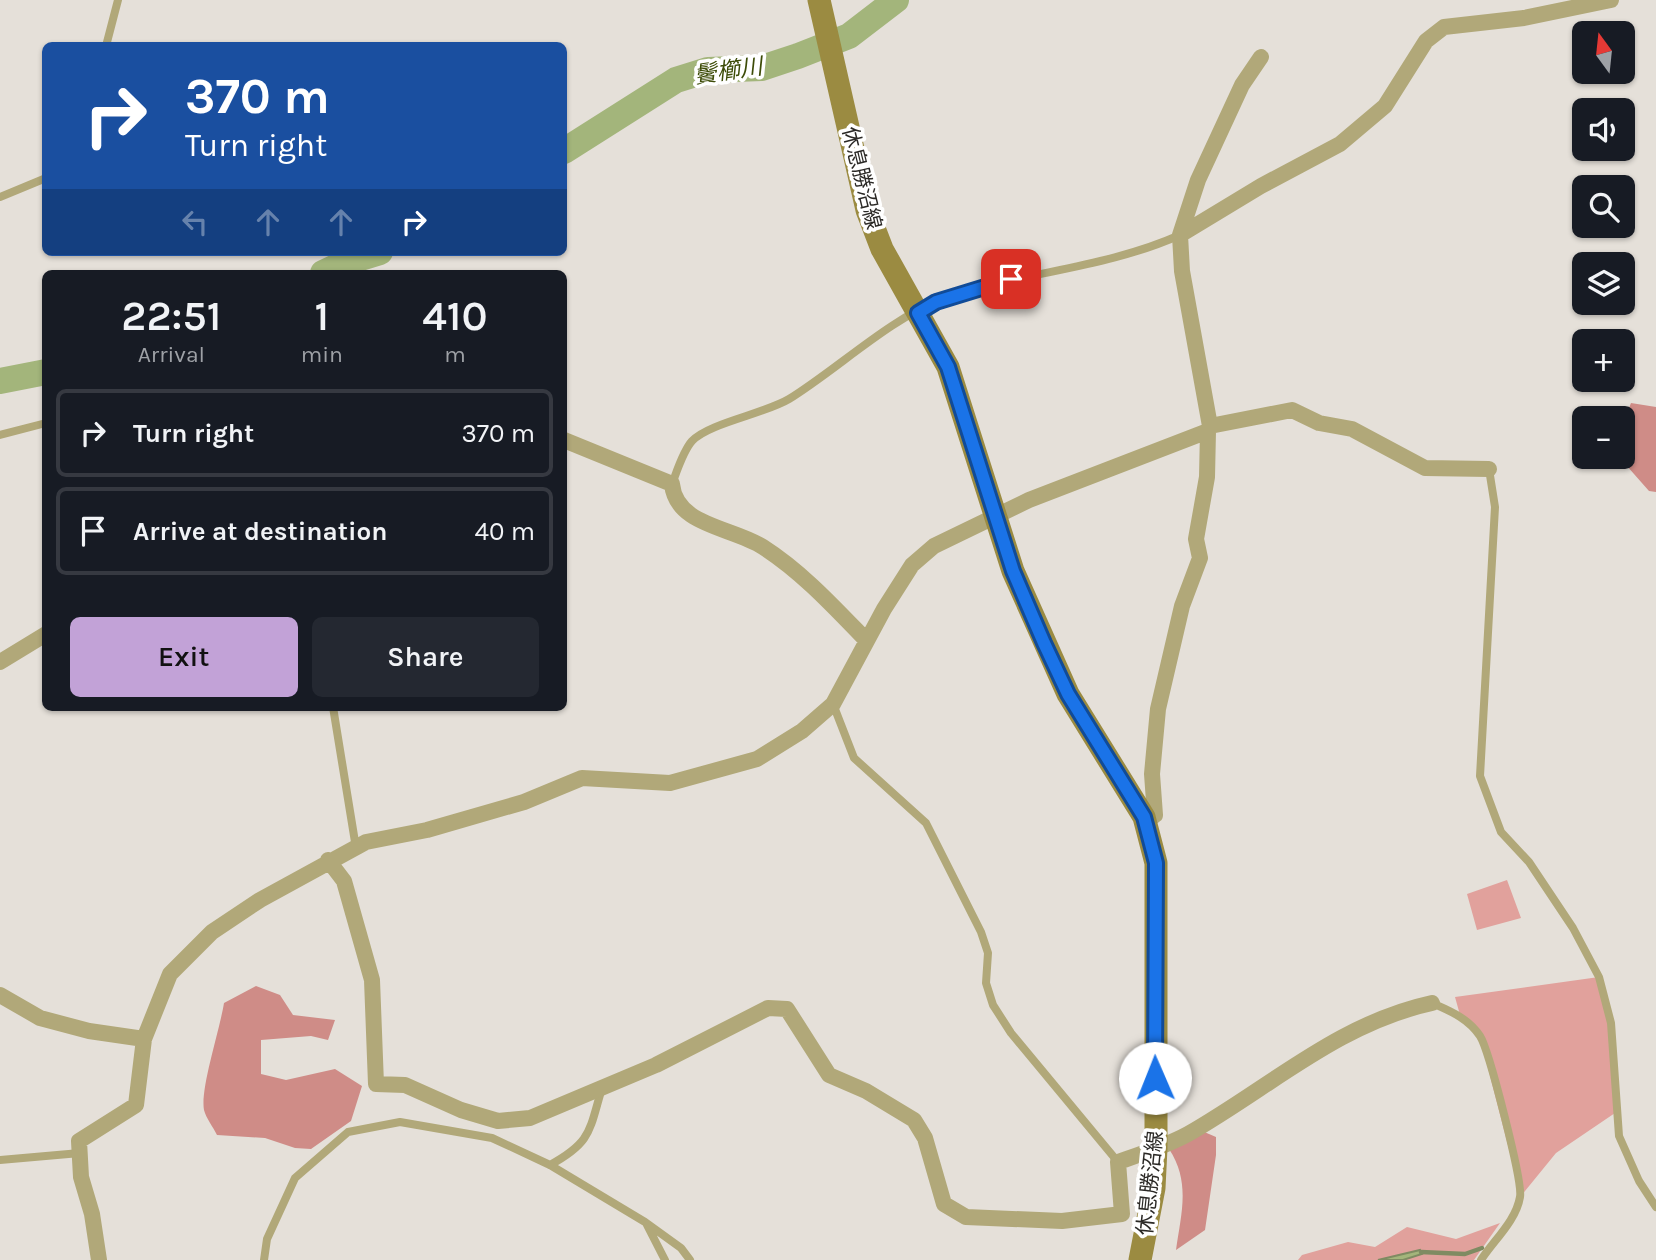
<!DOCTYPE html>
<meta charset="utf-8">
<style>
:root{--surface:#171b24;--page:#242831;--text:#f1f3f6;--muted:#9ea1a6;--line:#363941;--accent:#c2a2d7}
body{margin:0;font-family:Karla,"Noto Sans JP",sans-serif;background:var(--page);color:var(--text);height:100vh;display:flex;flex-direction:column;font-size:26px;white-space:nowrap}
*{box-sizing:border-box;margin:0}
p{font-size:23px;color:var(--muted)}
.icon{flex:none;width:38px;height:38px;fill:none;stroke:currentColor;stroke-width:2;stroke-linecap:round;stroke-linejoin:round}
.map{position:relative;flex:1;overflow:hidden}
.side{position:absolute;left:42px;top:270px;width:525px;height:441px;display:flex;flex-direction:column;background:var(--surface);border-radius:10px;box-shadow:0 2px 5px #0004}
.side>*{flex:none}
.hud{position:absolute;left:42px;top:42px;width:525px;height:214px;border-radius:10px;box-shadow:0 2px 5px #0004;background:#1a4fa0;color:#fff;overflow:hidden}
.needle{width:46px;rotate:345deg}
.tools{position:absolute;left:1572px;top:21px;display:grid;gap:14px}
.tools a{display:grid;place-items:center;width:63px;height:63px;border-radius:10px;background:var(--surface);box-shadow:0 2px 5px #0004;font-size:35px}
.pin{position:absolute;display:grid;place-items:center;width:60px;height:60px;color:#fff;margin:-30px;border-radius:14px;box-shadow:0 4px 10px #0006}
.me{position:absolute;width:77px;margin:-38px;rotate:359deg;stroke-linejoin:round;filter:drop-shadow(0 0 5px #0008)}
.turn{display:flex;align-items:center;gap:24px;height:147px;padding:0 28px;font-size:32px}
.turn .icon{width:91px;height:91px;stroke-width:2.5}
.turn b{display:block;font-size:49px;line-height:60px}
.lanes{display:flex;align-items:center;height:66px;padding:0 28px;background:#0003;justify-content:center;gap:35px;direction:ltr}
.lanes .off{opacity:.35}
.eta{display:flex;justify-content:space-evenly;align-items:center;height:119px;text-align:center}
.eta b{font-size:42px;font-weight:600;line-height:49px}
.primary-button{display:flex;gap:14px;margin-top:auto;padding:14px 28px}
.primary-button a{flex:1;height:80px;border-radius:10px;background:var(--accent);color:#111;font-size:28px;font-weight:600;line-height:80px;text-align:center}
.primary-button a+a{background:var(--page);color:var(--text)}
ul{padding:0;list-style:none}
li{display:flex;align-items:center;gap:21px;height:88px;margin:0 14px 10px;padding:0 14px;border:4px solid var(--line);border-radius:10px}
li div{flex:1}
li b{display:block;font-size:26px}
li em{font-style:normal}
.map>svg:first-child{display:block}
.green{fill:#e1a19c}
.forest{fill:#cf8c87}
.water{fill:#a3b57b;stroke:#7f8b62;stroke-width:2}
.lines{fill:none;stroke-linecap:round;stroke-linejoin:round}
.stream{stroke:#7f8b62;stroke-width:4.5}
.river{stroke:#a3b57b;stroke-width:26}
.service{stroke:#b1a879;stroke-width:8}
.minor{stroke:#b1a879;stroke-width:16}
.secondary{stroke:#9b8b41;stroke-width:23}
.route-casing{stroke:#114b97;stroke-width:18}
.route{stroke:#1a73e8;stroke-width:12}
.labels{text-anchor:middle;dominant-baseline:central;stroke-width:7;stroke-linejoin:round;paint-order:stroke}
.street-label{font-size:21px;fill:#2b2926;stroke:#fff}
.water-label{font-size:23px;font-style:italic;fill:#3d4c08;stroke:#fff}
</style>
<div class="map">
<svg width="1656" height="1260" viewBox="0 0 1656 1260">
<rect width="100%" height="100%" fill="#e5e0d9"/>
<path class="green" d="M1507 880 1521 918 1477 930 1467 894Z
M1599 977 1611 1023 1615 1113 1556 1153 1521 1196 1480 1037 1460 1015 1455 997Z
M1500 1223 1474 1260H1298L1302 1255 1348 1242 1375 1247 1407 1227 1456 1239Z"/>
<path class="forest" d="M1631 403 1656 407V492L1649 491 1619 457H1622V425Z
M256 986 280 995 293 1015 335 1020 328 1040 311 1036 261 1040V1074L286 1080 335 1069 362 1086 351 1121 311 1149 295 1148 265 1138 217 1135C213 1127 206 1118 204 1110 200 1089 220 1029 224 1003Z
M1202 1131 1216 1137V1155L1205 1230 1176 1250C1181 1214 1191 1182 1169 1149Z"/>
<path class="water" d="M1420 1250 1422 1254 1403 1260H1378Z"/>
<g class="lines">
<path class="stream" d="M1421 1252 1465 1254 1482 1248"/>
<path class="river" d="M564 151 676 80 708 70 762 68 798 56 849 36 896 0
M323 273 344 263 380 252
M0 381 46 372"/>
<path class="service" d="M106 46 118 0
M0 197 46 178
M0 435 46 423
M1489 469 1495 507 1480 776 1501 832 1529 862 1573 928 1599 977 1611 1023 1619 1136 1639 1181 1656 1207
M672 484C677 471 683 451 692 441 709 423 764 414 789 399 836 370 890 319 940 300 1019 272 1104 269 1180 235
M833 704 854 758 926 823 981 932 988 953 986 983 993 1005 1011 1033 1118 1162
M333 707 356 848
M1432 1003C1450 1011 1468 1018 1480 1036 1489 1050 1523 1182 1520 1197 1516 1221 1494 1240 1481 1260
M0 1160 80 1153
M550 1165C592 1142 589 1131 602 1088
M647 1225 665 1260
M264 1260 267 1239 295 1178 348 1132 400 1122 492 1138 550 1165 645 1222 681 1248 690 1260"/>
<path class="minor" d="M1180 235 1261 186 1340 144 1385 106 1426 41 1444 27 1524 18 1611 0
M1210 426 1182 271 1180 235 1198 180 1242 85 1261 57
M564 440 672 484C676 526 732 527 763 547 802 572 834 607 866 640
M0 662 46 634
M1146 822 1155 815 1152 774 1158 709 1182 606 1200 558 1196 539 1207 477 1208 431
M328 860 344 881 372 980 376 1084 405 1085 461 1110 498 1121 530 1118 656 1065 768 1008 787 1009 829 1075 866 1091 914 1120 925 1138 944 1204 966 1217 1062 1221 1122 1214 1118 1162C1141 1154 1166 1146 1188 1134 1269 1088 1339 1023 1432 1003
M0 995 40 1018 89 1031 144 1039
M99 1260 92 1214 81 1177 79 1141 136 1105 144 1039 170 974 212 932 260 900 366 842 427 830 524 802 582 778 670 783 757 759 802 731 833 704 884 609 912 565 934 546 1029 500 1208 431 1210 426 1292 410 1319 423 1352 429 1425 468 1489 469"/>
<path class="secondary" d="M819 0 867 210 882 249 948 367 1013 571 1068 694 1144 817 1156 863V1148L1154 1188 1140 1260"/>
</g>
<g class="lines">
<g class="route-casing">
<path id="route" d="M1011 279 936 302 918 313 948 367 1013 571 1044 643 1068 694 1144 817 1156 863 1155 1078"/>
</g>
<use href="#route" class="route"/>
</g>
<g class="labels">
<g class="street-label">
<text transform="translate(862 178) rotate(76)">休息勝沼線</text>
<text transform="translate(1150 1183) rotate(-84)">休息勝沼線</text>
</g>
<g class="water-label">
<text transform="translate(728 71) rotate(-8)">鬢櫛川</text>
</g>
</g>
</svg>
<div class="tools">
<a><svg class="needle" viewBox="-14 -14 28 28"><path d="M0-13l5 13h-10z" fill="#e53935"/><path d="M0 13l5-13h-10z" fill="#9ea1a6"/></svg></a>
<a><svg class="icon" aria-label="sound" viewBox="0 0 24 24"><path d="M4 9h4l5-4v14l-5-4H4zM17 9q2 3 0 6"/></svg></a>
<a><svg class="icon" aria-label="search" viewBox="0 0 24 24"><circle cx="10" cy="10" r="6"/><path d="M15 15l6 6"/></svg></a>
<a><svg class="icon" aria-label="layers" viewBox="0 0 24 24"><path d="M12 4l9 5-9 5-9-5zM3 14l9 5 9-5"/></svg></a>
<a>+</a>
<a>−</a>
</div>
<div class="pin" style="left:1011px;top:279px;background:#d93025"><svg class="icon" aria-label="arrive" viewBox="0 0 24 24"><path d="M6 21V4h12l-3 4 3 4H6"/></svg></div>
<svg class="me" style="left:1155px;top:1078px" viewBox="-20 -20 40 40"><circle r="19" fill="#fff"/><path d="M0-13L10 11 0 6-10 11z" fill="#1a73e8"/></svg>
<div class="hud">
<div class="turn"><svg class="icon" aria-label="right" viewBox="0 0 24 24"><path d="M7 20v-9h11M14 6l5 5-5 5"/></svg><div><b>370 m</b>Turn right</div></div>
<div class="lanes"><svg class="icon off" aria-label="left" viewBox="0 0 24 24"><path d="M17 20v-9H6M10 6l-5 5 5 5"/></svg><svg class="icon off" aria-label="ahead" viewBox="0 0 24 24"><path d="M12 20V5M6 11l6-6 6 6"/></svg><svg class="icon off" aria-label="ahead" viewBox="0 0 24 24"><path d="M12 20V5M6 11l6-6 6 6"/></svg><svg class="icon" aria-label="right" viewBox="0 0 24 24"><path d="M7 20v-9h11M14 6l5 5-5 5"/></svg></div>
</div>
<section class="side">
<div class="eta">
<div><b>22:51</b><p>Arrival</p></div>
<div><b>1</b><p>min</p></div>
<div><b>410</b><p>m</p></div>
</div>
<ul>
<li><svg class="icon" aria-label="right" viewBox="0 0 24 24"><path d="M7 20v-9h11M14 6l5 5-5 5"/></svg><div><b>Turn right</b></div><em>370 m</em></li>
<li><svg class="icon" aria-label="arrive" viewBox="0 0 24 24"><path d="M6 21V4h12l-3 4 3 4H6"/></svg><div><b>Arrive at destination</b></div><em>40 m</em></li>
</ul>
<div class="primary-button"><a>Exit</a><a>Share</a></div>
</section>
</div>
